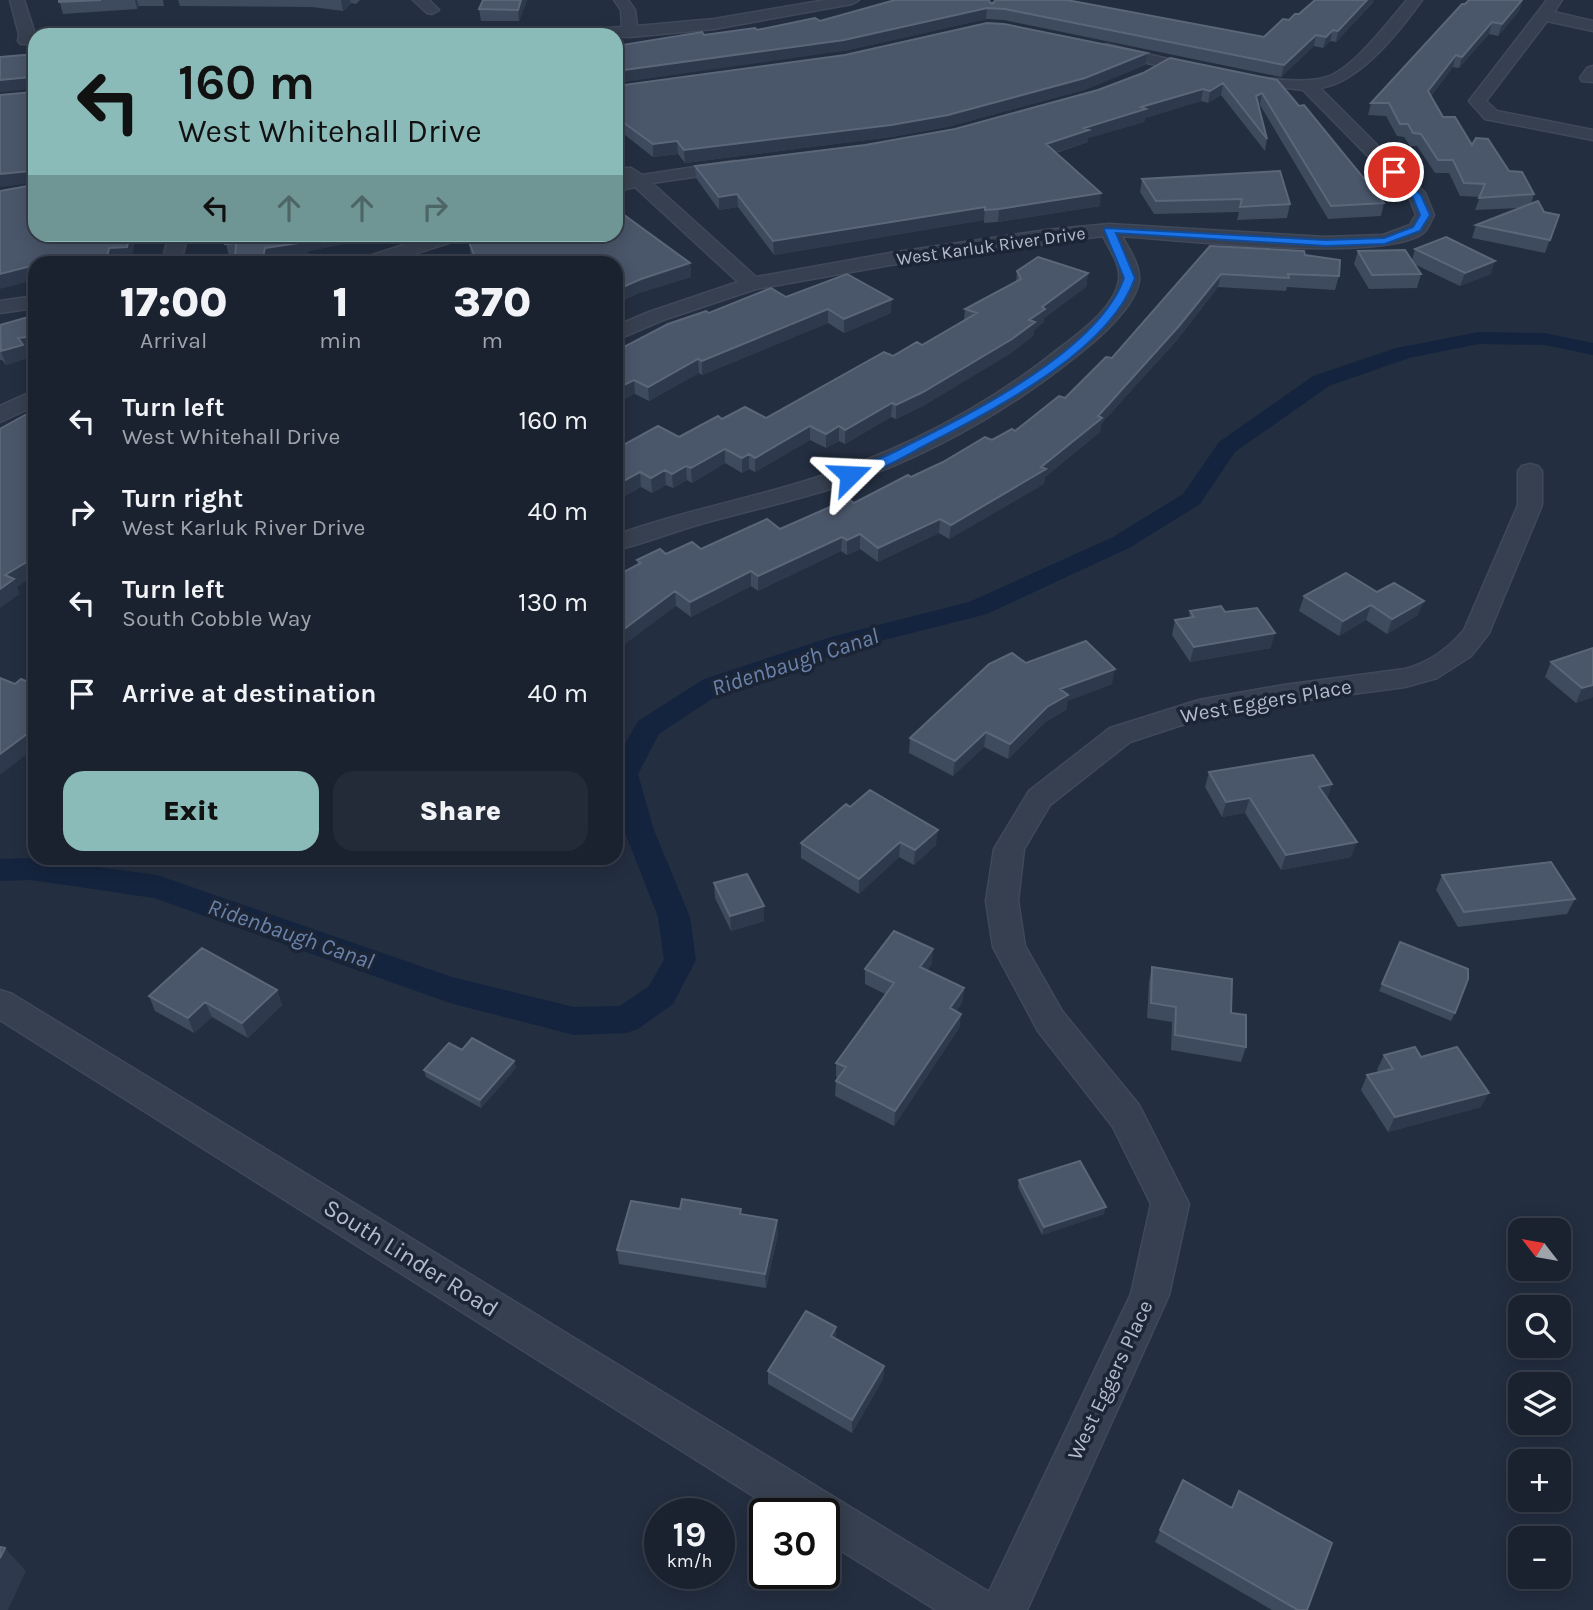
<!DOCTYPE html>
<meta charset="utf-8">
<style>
:root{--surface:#1a2230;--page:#232a38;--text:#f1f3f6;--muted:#9fa4ab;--line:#383f4c;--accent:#8bbbb9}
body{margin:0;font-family:Karla,sans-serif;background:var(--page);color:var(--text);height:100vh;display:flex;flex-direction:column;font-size:26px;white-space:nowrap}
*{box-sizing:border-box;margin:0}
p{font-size:23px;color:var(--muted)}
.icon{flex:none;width:38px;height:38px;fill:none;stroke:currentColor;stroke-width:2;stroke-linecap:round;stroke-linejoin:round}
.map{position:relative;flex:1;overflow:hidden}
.sheet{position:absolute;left:28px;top:256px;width:595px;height:609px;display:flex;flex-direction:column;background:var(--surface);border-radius:21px;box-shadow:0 4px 18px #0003,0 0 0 2px var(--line)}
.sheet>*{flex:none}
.banner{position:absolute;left:28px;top:28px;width:595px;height:214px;border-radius:21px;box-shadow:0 4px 18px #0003,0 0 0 2px var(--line);background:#8bbbb9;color:#111;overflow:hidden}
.needle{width:46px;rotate:301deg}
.buttons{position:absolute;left:1508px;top:1218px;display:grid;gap:14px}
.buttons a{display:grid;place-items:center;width:63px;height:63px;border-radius:14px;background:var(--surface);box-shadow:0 4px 18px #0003,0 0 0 2px var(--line);font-size:35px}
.speed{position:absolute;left:644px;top:1498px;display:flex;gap:14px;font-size:35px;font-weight:700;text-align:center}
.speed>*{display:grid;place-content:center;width:91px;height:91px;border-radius:50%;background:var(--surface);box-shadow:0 4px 18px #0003,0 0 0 2px var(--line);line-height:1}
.speed small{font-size:18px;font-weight:400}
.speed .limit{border:4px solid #111;border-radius:10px;background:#fff;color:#111}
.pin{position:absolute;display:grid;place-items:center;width:60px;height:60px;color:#fff;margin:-30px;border:4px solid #fff;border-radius:50%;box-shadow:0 2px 7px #0007}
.me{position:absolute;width:77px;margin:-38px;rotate:69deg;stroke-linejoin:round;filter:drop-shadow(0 0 5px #0008)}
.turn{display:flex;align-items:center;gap:24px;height:147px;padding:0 35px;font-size:32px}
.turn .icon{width:91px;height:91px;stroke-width:2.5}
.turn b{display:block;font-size:49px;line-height:60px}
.lanes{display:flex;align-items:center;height:66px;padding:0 35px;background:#0003;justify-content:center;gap:35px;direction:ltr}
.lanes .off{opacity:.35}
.eta{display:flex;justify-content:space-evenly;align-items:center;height:119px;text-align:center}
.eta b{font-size:42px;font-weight:800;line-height:49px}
.primary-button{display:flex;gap:14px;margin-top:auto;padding:14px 35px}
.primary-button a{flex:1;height:80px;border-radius:21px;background:var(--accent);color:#111;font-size:28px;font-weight:800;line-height:80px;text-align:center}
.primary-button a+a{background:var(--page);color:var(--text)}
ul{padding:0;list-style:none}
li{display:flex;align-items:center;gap:21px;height:91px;padding:0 35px}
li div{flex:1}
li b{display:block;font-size:26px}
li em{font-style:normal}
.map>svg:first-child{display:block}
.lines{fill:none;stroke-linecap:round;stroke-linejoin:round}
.canal{fill:#15243e;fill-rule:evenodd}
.minor-casing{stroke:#404959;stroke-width:3}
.minor{fill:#374050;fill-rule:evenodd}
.wall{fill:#3e4a5e}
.shaded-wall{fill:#2e394d}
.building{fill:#4a566a;stroke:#5b6679;stroke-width:2}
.route{fill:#1a73e8;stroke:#114b97;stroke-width:2}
.labels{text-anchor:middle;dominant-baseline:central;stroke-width:7;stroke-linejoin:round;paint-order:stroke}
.far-street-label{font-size:18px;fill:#b3bbca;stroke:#1c2535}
.street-label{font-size:21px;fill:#b3bbca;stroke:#1c2535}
.water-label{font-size:23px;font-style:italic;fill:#6b83ab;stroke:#1c2535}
.near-street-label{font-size:24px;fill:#b3bbca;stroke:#1c2535}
</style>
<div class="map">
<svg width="1593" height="1610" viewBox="0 0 1593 1610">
<rect width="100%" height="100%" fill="#232e40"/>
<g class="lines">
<path class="canal" d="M1479 332 1545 333 1593 343V355L1545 345 1479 344 1409 358 1329 386 1235 452 1200 504 1131 547 987 614 849 649 724 691 659 734 638 774 654 830 690 917 696 960 673 1004 638 1029 626 1033 574 1035 450 1003 154 898 31 880 0 881V859L31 858 157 875 452 977 574 1007 620 1006 649 986 664 960 658 917 624 830 616 801V760L638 721 704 679 831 637 969 602 1113 537 1183 494 1219 442 1313 376 1396 348Z"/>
<g class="minor-casing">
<path id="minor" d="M10 0H24L35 34 31 44H21L18 41 19 34Z
M413 0H429L439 10 432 14 427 13Z
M614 0H628L635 10 637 26 714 19 826 0H859L852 4 714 29 630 37 571 35 579 30 622 27 621 10Z
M1407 0H1422C1400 31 1359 83 1320 88L1425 193 1434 215C1431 220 1428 230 1423 233 1383 263 1180 240 1122 236 1129 250 1140 264 1139 280 1136 306 1099 338 1080 353 1012 408 937 451 855 481 803 499 750 510 697 525 670 533 643 544 616 550V535C676 513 739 501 799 483 894 455 984 409 1061 347 1081 332 1115 307 1119 280 1121 265 1110 250 1103 236L890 265 756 289 663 320 616 340V326L649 312 738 282 635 187 616 191V181L624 179 616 172 619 168H631L642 175 734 161 740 162 743 166 734 171 652 183 756 277 890 253 1047 230 1109 224 1326 237 1383 235 1410 225 1416 215 1410 199 1303 90 1220 79 1106 54 1098 49 1106 44C1154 55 1284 92 1327 77 1354 68 1388 22 1407 0Z
M1547 0H1562L1554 12 1593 21V31L1547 21 1486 101 1497 111 1593 130V140L1485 119 1469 101Z
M1593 66V82L1582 81 1580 78 1587 68Z
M169 234H188L181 262H162Z
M437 234H467L465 238 388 262H360L363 258Z
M35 296V308L0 313V301Z
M35 390V406L0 422V406Z
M1530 464 1538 466 1542 471V505L1489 633 1471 656 1437 678 1405 687 1284 703 1203 718 1130 742 1050 805 1024 849 1018 901 1025 946 1062 1011 1139 1105 1189 1204 1169 1295 1027 1610H936L824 1540V1514H782L0 1020V990L12 994 989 1592 1131 1294 1151 1204 1113 1127 1038 1031 993 947 986 901 994 849 1029 791 1110 728 1199 700 1284 685 1405 669C1428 663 1449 648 1464 630L1518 505V471L1522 466Z"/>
</g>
<use href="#minor" class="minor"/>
</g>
<path class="wall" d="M59 0H163L164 6H139L137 9 63 14Z
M178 0H360L356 4 351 3 343 11 312 7 180 6Z
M482 0H527L519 21H481L479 9 483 0Z
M1374 1 1336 42 1330 41 1323 48 1314 46 1281 77 1004 20 986 19 844 51 704 35 757 30 820 21 992 4 1264 37 1289 20 1299 14Z
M1462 4 1520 10 1498 36 1489 34 1459 68 1453 67 1431 96 1443 117 1472 145 1509 171 1534 194 1531 204 1544 212 1559 215 1545 253 1472 238 1476 225 1520 208 1475 210 1480 197 1460 196 1449 173H1435L1417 146H1410L1404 137 1397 136 1386 116 1368 115 1371 103Z
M1147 53 1145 65 1084 90 947 127 891 137 685 163 678 154 653 157 616 128V86Z
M1277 80 1384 203 1381 216 1328 219 1260 105 1259 106 1267 139 1265 151 1221 95 1208 103 1201 101 1145 118 1144 122 1088 138V142L1056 153 1100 206 998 222 984 223V220L774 255 738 207 719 210 696 178 695 166 865 145 955 129 1098 90Z
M1142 179 1290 204 1287 218 1237 220 1239 212 1154 214 1140 192Z
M224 234H394L308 251 309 256 269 261 268 262H235V256L229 257Z
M469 242 690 263 691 277 642 292 616 262H474L471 256Z
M1210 246 1305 255 1339 276 1335 290 1287 287 1286 291 1218 287 1177 340 1101 424 1100 432 1045 477 1044 484 949 539 939 533 878 562 860 549 847 555 841 551 758 591 751 586 691 617 676 606 638 565 637 560 701 549 780 529 854 503 1015 431 1065 398 1112 358Z
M1415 249 1491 274 1460 286 1414 264 1421 274 1417 288 1369 289 1354 264 1358 251 1412 260Z
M1017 271 1088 273 1086 287 1044 318V322L1034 330 1033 336 1011 353 923 406 896 419 891 417 845 444 839 441 826 448 810 440 755 472 749 469 742 473 725 463 692 483 687 480 673 488 666 485 652 493 641 487 616 501V449L679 437 722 419 766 418 893 356 922 345 964 320 965 309 1016 282Z
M786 297 891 313 844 333 828 323 702 375 699 373 649 401 635 394 616 351 709 313Z
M35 315V351L26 352 28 358 6 365 2 360H0V325Z
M1377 592 1418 615 1387 634 1366 620 1339 636 1299 611 1304 596Z
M1190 611 1225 612 1271 648 1190 662 1172 635 1175 620 1189 618Z
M1593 648V697L1576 703 1545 677 1551 662Z
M1026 663 1112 684 1067 701 1066 710 1045 722 1008 759 984 747 953 776 909 753 910 738Z
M1209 772 1332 784 1327 799 1351 857 1281 870 1245 813 1222 817 1205 787Z
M846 804 936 845 914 865 899 857 859 894 801 858V843Z
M1442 875 1575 899 1567 914 1458 927 1436 890Z
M714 883 764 921 731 931 715 898Z
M1400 942 1455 1013 1451 1021 1379 991Z
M932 964 927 971 964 988 962 1003 956 1011 961 1014 959 1028 894 1126 835 1096 836 1081 838 1078 836 1077V1063L885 994 865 984V969Z
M1152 967 1231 1013 1246 1047 1241 1062 1171 1050 1172 1022 1147 1018 1149 982Z
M277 990 282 1005 248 1038 212 1017 194 1033 155 1011 149 996Z
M462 1050 514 1061 516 1068 481 1108 426 1077 424 1070Z
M1384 1055 1421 1057 1481 1107 1388 1132 1361 1090 1367 1075 1379 1072 1377 1070Z
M1019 1180 1104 1214 1042 1235 1018 1187Z
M680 1209 741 1214 778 1234 766 1288 619 1264 617 1250Z
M836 1327V1338L884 1366 883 1379 852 1433 768 1384V1371Z
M1183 1480 1307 1610H1272L1155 1542Z"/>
<path class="shaded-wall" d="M135 0H137L139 6 137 9Z
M341 0H350L351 3 343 11Z
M521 0H527L519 21 518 10Z
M1367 0H1374L1336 42 1338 31Z
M1523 0 1520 10 1498 36 1502 24Z
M987 8 986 19 844 51 616 83V71Z
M1492 22 1489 34 1459 68 1462 57Z
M1333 30 1330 41 1323 48 1326 37Z
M1316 35 1314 46 1281 77 1284 65Z
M1147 53 1145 65 1084 90 947 127 891 137 685 163 684 150Z
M1456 55 1453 67 1425 103 1428 91Z
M31 77 35 89 0 92V80Z
M1223 83 1221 95 1208 103 1210 91Z
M1203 89 1201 101 1145 118 1144 122 1088 138V142L1044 156 1046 144 1084 128 1141 107Z
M1262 93 1260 105 1254 108 1256 96Z
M677 141 678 154 653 157V144Z
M30 171 35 183 0 187V174Z
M1101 193 1100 206 998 222 999 209Z
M737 194 738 207 719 210V197Z
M985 207 984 220 774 255 773 241Z
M130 234H136L132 260 113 262H83V259L109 248Z
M322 234H394L308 251 309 256 262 262 265 248Z
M1495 261 1491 274 1460 286 1465 273Z
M690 263 691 277 642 292 616 304V290L641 279Z
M35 265V280L0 289V274Z
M1088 273 1086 287 1044 318V322L1034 330 1033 336 1011 353 923 406 896 419V405L1029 320 1042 307Z
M1221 274 1218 287 1177 340 1101 424 1100 432 1045 477 1044 484 949 539 951 525 1098 416Z
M892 299 891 313 844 333V319Z
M828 309V323L702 375V361Z
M35 336V351L26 352 28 358 6 365 1 351 18 338Z
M698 359 699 373 649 401 648 387Z
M634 380 635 394 616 404V389Z
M892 403 891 417 845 444V430Z
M810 426V440L755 472V458Z
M839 426V441L826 448V434Z
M725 449V463L692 483 691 468Z
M749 454V469L742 473V458Z
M686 466 687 480 673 488 672 474Z
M665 470 666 485 652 493 651 478Z
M640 472 641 487 616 501V485Z
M940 519 939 533 878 562V548Z
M860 534V549L847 555V540Z
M842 537 841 551 758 591V576Z
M35 557V575L17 587 20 594 0 608V589L5 575Z
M751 571V586L691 617 690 602Z
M675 591 676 606 616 651V635Z
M1424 601 1418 615 1387 634 1392 619Z
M1371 605 1366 620 1339 636 1343 621Z
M1275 633 1271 648 1190 662 1194 647Z
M1115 669 1112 684 1067 701 1066 710 1045 722 1008 759 1010 744 1060 689Z
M1593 685V697L1576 703 1582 688Z
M35 728V748L0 775V754Z
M986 732 984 747 953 776 955 761Z
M1332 784 1327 799 1319 787Z
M1250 798 1245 813 1222 817 1226 802Z
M938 830 936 845 914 865 915 850Z
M900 842 899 857 859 894V879Z
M1357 842 1351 857 1281 870 1286 855Z
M764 906V921L731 931 730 916Z
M933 949 932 964 918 982 920 967Z
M964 988 962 1003 948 1023 950 1008Z
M277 990 282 1005 248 1038 242 1023Z
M205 1002 212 1017 194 1033 188 1018Z
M961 1014 959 1028 894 1126 895 1111Z
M514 1061 516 1068 481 1108 480 1100Z
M1489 1093 1481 1107 1388 1132 1395 1117Z
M1106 1207 1104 1214 1042 1235 1044 1227Z
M777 1220 778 1234 766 1288 765 1274Z
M836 1327V1341L831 1336Z
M884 1366 883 1379 852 1433V1420Z
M5 1548 26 1571 8 1610H0V1558Z"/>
<path class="building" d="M59 0H101L59 2Z
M483 0H521L518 10 479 9Z
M895 0H988L992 4 996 0H1067L1264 37 1283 19 1289 20 1295 14H1299L1315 0H1367L1338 31 1333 30 1326 37 1316 35 1284 65 1005 9 987 8 844 40 616 71V46L702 32 704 35 755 28 757 30 815 18 820 21Z
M1469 0H1522L1502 24 1492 22 1462 57 1456 55 1428 91 1443 117H1455L1472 145 1476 138 1488 139 1509 171 1522 172 1534 194 1479 198 1485 184 1464 183 1453 160H1438L1421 134 1413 133 1408 124H1400L1389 103H1371L1462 4H1465Z
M987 23 1004 24 1147 53 1085 78 948 115 891 125 684 150 677 141 653 144 616 117V86L845 55Z
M35 54V234H130L127 247 109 248 107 257 83 259V262H54L55 260 45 262H35V265L0 274V191L33 185V173L30 171 0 174V95L33 92 34 80 31 77 0 80V57Z
M1170 58 1277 80 1299 106 1304 105 1384 203 1331 206 1262 93 1256 96 1267 139 1223 83 1210 91 1203 89 1141 107 1146 109 1084 128 1089 130 1046 144 1101 193 999 209 985 210V207L773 241 737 194 719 197 695 166 865 145 955 129 1098 90 1143 73Z
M1280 171 1290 204 1240 207 1242 199 1156 201 1142 179Z
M1538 201 1544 212 1559 215 1550 240 1476 225Z
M616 209 690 263 641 279 616 290V262H477L469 242 496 234H616Z
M224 234H322L305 238 306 242 265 248 262 262H235L236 243 225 244Z
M1446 237 1495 261 1465 273 1415 249Z
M1210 246 1304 251 1305 255 1340 260 1339 276 1288 274 1289 278 1221 274 1179 326 1098 416 1102 418 1041 467 1046 469 951 525 940 519 878 548 860 534 847 540 842 537 758 576 751 571 690 602 675 591 616 635V576L641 563 637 560 660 549 666 554 692 542 701 549 767 519 780 529 848 499 854 503 908 475 911 477 943 462 985 437 992 440 1012 429 1015 431 1059 396 1065 398 1106 357 1112 358Z
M1405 250 1421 274 1372 275 1358 251Z
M1038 257 1088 273 1042 307 1045 309 1029 320 1035 322 1012 339 923 392 896 405 892 403 845 430 839 426 826 434 810 426 755 458 749 454 742 458 725 449 691 468 686 466 672 474 665 470 651 478 640 472 616 485V449L658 426 679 437 718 416 722 419 745 407 766 418 884 352 893 356 917 342 922 345 977 313 965 309 1021 279 1017 271Z
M847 274 892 299 844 319 828 309 702 361 698 359 648 387 634 380 616 389V351L668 324 706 311 709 313 771 288 786 297Z
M35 315V336L18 338 23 345 1 351 0 325Z
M25 415 35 419V557L5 575 14 579 0 589V429Z
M1346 573 1377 592 1394 583 1424 601 1392 619 1371 605 1343 621 1304 596Z
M1221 606 1225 612 1257 608 1275 633 1194 647 1175 620 1194 617 1190 611Z
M1086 641 1115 669 1060 689 1068 695 1047 707 1010 744 986 732 955 761 910 738 989 664 1012 653 1026 663Z
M1593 648V685L1582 688 1551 662Z
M0 678 15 684 21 679 35 685V728L0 754Z
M1313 755 1332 784 1319 787 1357 842 1286 855 1250 798 1226 802 1209 772Z
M870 790 938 830 915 850 900 842 859 879 801 843 846 804 850 807Z
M1551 862 1575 899 1464 912 1442 875Z
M747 874 764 906 730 916 714 883Z
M894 931 933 949 920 967 964 988 950 1008 961 1014 895 1111 836 1081 846 1067 836 1063 894 983 865 969Z
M1400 942 1468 969V979L1455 1013 1382 984Z
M202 948 277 990 242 1023 205 1002 188 1018 149 996Z
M1152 967 1232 979 1231 1013 1246 1015V1047L1175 1035 1176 1007 1151 1003Z
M472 1038 514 1061 480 1100 424 1070 449 1043 462 1050Z
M1415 1047 1421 1057 1457 1047 1489 1093 1395 1117 1367 1075 1393 1069 1384 1055Z
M1080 1161 1106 1207 1044 1227 1019 1180Z
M682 1199 741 1209 740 1214 777 1220 765 1274 617 1250 631 1201 680 1209Z
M806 1311 836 1327 831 1336 884 1366 852 1420 768 1371Z
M1183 1480 1232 1508 1239 1491 1332 1543 1307 1610H1298L1160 1530Z
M0 1547 5 1548 0 1558Z"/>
<path class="route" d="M1394 169 1421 195 1430 215 1420 231 1385 244 1326 246 1116 233 1135 278C1109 353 990 411 924 446 907 455 864 481 845 477L843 475C856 464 877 461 892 453 960 419 1098 353 1124 278L1104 230 1105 228 1326 240 1384 238 1413 227 1420 215 1413 198 1389 172Z"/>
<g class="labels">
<g class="far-street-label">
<text transform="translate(991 246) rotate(-8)">West Karluk River Drive</text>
</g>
<g class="street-label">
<text transform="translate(1266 701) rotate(-10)">West Eggers Place</text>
<text transform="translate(1110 1380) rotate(-65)">West Eggers Place</text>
</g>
<g class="water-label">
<text transform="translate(795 662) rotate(-18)">Ridenbaugh Canal</text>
<text transform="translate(291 934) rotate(19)">Ridenbaugh Canal</text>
</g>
<g class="near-street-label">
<text transform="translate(411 1258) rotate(32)">South Linder Road</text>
</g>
</g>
</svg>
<div class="buttons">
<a><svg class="needle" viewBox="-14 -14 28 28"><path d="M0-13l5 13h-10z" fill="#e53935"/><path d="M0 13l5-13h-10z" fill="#9fa4ab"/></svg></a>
<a><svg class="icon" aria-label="search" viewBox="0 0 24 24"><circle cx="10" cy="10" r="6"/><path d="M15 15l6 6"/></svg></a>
<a><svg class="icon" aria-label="layers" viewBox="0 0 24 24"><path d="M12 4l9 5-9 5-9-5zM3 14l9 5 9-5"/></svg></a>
<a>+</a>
<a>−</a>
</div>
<div class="speed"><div>19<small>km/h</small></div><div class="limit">30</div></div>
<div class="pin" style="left:1394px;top:172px;background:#d93025"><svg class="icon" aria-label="arrive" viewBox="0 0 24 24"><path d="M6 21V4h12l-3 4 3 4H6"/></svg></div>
<svg class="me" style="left:850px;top:475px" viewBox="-20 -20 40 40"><path d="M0-17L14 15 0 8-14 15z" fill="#1a73e8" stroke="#fff" stroke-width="4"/></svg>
<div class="banner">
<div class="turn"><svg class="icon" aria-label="left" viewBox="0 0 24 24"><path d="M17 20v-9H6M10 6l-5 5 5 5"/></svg><div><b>160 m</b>West Whitehall Drive</div></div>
<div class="lanes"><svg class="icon" aria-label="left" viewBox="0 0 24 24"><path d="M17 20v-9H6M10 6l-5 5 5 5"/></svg><svg class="icon off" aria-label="ahead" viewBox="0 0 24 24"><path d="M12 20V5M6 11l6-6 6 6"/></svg><svg class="icon off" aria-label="ahead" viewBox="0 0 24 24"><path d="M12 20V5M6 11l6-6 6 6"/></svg><svg class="icon off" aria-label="right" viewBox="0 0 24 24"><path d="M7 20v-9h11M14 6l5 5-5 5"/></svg></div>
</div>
<section class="sheet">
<div class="eta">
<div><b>17:00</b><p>Arrival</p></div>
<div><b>1</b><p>min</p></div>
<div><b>370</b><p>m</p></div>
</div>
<ul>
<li><svg class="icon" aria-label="left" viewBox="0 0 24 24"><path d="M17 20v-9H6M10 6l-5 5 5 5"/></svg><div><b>Turn left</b><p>West Whitehall Drive</p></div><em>160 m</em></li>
<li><svg class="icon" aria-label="right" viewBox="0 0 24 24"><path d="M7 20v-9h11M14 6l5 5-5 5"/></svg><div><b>Turn right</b><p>West Karluk River Drive</p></div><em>40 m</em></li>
<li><svg class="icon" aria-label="left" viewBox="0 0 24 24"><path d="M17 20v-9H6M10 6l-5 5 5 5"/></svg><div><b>Turn left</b><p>South Cobble Way</p></div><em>130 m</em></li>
<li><svg class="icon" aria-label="arrive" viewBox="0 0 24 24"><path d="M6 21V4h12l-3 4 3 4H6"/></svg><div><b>Arrive at destination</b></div><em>40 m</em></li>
</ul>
<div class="primary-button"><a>Exit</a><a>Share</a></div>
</section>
</div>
